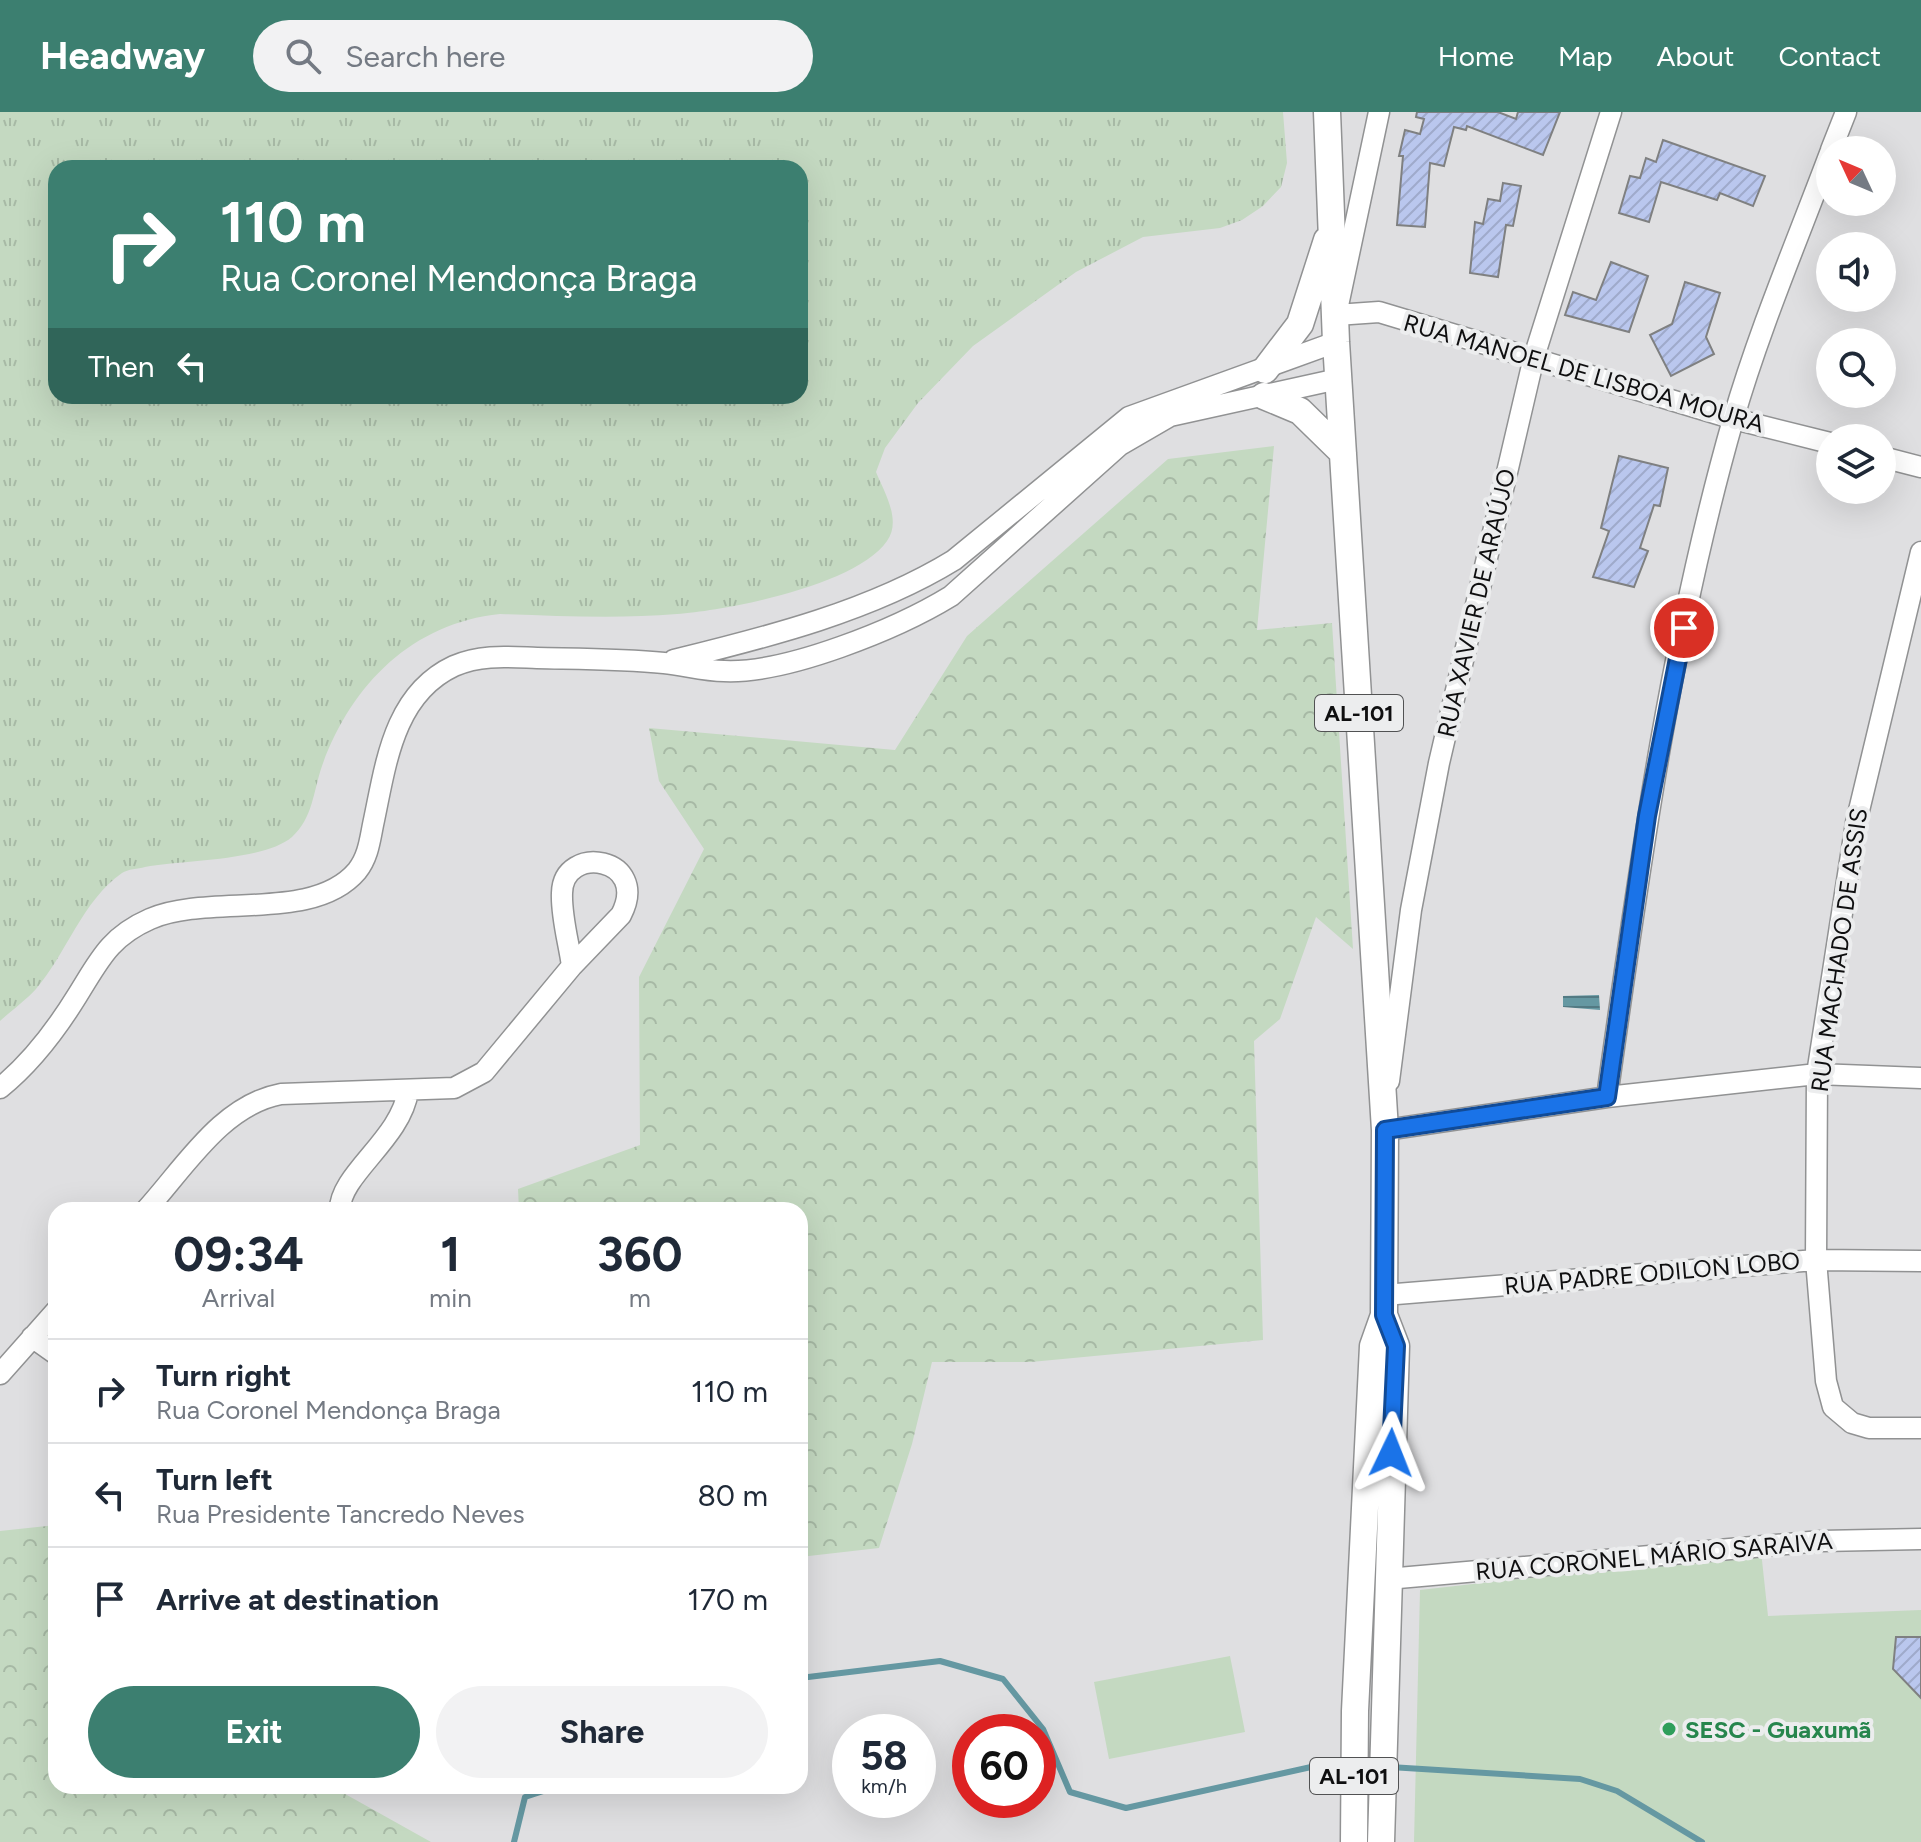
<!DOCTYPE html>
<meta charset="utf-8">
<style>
:root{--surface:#fff;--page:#f2f2f3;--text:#1f2937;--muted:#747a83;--line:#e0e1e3;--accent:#3c7f70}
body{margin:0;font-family:Figtree,sans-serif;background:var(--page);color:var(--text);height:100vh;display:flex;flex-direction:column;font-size:30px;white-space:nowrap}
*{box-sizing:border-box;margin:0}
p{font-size:26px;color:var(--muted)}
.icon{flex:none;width:44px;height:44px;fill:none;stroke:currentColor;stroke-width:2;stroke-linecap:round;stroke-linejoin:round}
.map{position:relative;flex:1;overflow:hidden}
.side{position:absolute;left:48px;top:1090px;width:760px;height:592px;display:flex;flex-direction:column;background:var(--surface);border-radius:24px;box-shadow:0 8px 32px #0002}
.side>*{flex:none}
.banner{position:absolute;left:48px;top:48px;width:760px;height:244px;border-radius:24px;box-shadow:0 8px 32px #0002;background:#3c7f70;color:#fff;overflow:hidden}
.needle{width:52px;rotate:314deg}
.tools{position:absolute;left:1816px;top:24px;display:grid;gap:16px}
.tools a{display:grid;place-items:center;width:80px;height:80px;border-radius:50%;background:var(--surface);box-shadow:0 8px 32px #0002;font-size:40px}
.speed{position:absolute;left:832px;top:1602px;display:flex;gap:16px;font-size:40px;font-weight:700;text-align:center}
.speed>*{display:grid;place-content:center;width:104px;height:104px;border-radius:50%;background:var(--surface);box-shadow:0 8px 32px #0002;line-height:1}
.speed small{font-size:20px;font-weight:400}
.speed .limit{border:12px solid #d22;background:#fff;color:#111}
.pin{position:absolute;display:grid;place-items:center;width:68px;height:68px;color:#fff;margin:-34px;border:4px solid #fff;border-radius:50%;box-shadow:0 2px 8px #0007}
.me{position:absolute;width:88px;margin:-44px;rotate:2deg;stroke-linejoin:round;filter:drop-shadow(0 0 6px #0008)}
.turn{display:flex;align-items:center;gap:28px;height:168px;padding:0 40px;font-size:36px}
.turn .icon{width:104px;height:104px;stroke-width:2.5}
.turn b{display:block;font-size:56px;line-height:68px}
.then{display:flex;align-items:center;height:76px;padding:0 40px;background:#0003;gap:16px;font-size:30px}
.eta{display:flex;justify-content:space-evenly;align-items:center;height:136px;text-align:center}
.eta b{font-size:48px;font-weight:700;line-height:56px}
.action{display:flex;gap:16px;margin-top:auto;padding:16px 40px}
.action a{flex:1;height:92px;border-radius:48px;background:var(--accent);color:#fff;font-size:32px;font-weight:700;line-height:92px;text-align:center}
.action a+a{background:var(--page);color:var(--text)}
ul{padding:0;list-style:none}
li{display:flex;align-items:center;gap:24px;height:104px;padding:0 40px;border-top:2px solid var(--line)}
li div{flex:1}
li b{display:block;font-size:30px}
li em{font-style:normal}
header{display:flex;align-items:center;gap:48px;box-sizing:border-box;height:112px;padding:0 40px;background:var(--accent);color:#fff}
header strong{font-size:38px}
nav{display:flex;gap:44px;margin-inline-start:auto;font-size:28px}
.search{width:560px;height:72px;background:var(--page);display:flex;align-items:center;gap:20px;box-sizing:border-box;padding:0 28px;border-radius:44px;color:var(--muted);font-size:30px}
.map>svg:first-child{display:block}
.grass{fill:url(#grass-tufts);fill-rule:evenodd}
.forest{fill:url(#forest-crowns)}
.pitch{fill:#c4d9c1}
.water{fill:url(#water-rules)}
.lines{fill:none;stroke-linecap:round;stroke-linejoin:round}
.stream{stroke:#6598a2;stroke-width:6}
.building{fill:url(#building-hatch);stroke:#7f8081;stroke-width:2}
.minor-casing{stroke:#919293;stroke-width:23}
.major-casing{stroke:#919293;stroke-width:29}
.minor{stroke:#fff;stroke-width:20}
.major{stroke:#fff;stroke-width:26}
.route-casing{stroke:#114b97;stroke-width:20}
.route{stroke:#1a73e8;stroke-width:14}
.leisure-dot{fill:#2e9e5b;stroke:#ecedee;stroke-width:3}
.labels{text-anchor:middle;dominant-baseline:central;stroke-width:8;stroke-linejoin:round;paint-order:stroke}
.shield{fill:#ecedee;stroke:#515253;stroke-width:2}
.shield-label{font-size:22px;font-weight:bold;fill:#0f0f10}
.street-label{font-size:24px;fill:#0f0f10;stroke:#ecedee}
.leisure-label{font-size:24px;font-weight:bold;fill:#27864d;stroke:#ecedee;text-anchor:start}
</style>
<header>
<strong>Headway</strong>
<div class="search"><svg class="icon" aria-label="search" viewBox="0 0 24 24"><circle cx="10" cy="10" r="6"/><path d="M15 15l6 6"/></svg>Search here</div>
<nav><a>Home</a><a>Map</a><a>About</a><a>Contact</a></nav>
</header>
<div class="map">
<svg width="1921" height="1730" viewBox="0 0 1921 1730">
<defs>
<pattern id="grass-tufts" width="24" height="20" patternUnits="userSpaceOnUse" patternTransform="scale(2)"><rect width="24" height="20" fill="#c4d9c1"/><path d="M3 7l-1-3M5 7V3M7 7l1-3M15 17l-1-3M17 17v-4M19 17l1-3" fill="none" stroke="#a7b9a5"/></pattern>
<pattern id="forest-crowns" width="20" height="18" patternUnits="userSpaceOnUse" patternTransform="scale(2)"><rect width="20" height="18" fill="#c4d9c1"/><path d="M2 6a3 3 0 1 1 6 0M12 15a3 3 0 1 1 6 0" fill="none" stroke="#a7b9a5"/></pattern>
<pattern id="water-rules" width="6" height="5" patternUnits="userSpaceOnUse" patternTransform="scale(2)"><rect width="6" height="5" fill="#6598a2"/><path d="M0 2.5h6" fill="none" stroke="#527a83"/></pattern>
<pattern id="building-hatch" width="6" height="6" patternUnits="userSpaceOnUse" patternTransform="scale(2)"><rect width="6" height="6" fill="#bac7ee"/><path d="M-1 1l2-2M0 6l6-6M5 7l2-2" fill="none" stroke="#9faacb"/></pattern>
</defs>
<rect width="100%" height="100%" fill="#dfdfe1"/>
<path class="grass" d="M0 0H1283L1287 51 1281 75 1263 94 1242 108 1220 116 1143 125 1076 160 973 234 918 291 885 336 876 360C884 380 902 408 887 429 857 473 729 498 677 502 619 507 558 504 500 502 412 511 351 573 322 654 313 680 313 706 292 725 264 749 184 748 145 755 138 757 128 757 122 761 82 789 67 841 36 877 26 888 11 899 0 909ZM56 56H800V284H56Z"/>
<path class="forest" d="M1274 334 1257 518 1332 511 1353 837 1316 805 1280 907 1254 929 1263 1228 1031 1250H932L912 1332 879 1436 800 1445V1098H519L518 1077 640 1033 639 865 704 737 659 669 649 616 895 638 967 524 1168 347Z
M56 1413V1674H338V1678L431 1730H0V1419Z"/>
<path class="pitch" d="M1761 1439 1768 1504 1921 1498V1730H1414L1420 1478Z
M1230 1544 1245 1620 1109 1647 1094 1570Z"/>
<path class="water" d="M1599 883 1600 898 1563 895V884Z"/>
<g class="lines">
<path class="stream" d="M800 1566 940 1549 1003 1567 1043 1617 1070 1680 1126 1696 1347 1647
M1390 1655 1580 1667 1617 1679 1702 1730
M514 1730 525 1685 556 1675 601 1674"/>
</g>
<path class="building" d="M1417 0H1498L1516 7 1518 0H1560L1543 43 1467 14 1466 18 1454 15 1444 54 1430 51 1425 115 1397 113 1403 44H1399L1405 18 1420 22 1424 7 1416 5Z
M1663 28 1765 64 1753 94 1720 81 1717 88 1661 70 1649 110 1619 101 1630 64 1640 66 1646 46 1656 50Z
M1503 71 1521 74 1513 114 1506 113 1498 165 1470 161 1475 110 1483 112 1488 87 1500 89Z
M1611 150 1648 164 1629 220 1565 203 1573 180 1596 188Z
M1685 170 1720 181 1706 225 1714 242 1671 264 1650 223 1672 212Z
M1619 344 1668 356 1660 394 1654 393 1640 436 1648 439 1634 475 1593 465 1609 419 1601 416Z
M1896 1525H1921V1586L1893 1557Z"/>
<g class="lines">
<g class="minor-casing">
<path id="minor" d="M1379 0 1336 203 1379 200 1734 307 1830 331
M1831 38 1846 0
M1882 345 1921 355
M1921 440 1856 711 1817 962 1816 1148 1826 1269 1833 1295 1852 1311 1869 1316H1921
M674 548C768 525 871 499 954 448L1129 305 1336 230
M1389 969 1411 798 1439 651 1534 245 1611 0
M0 976C31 951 56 918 77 884 99 849 109 825 150 807 209 781 313 811 357 759 369 744 370 726 374 708 386 651 394 582 454 554 481 542 509 545 537 546 579 547 622 547 664 551 684 553 704 559 724 559 786 562 897 517 951 484L1120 333 1170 304 1338 267
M1607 985C1639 758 1670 529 1733 308 1759 218 1797 129 1830 41
M1385 1018 1607 985 1817 962 1921 966
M146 1098C185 1055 222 993 281 982L454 976 484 960 572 854 621 803C651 745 563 731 562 781 561 805 569 831 572 854
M340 1098C339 1063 401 1027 408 979
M1384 1183 1816 1148 1921 1149
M32 1225 56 1242
M0 1262 56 1199
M1387 1467 1821 1429 1921 1427"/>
</g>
<g class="major-casing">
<path id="major" d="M1327 0 1336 230 1385 1018 1384 1203 1396 1234 1381 1730
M1265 258 1300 212 1327 128
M1264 284 1300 299 1343 341
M1354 1730 1355 1599 1373 1234 1384 1203"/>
</g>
<use href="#minor" class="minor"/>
<use href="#major" class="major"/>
</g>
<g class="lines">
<g class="route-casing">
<path id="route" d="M1391 1341 1396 1234 1384 1203 1385 1018 1607 985 1647 704 1684 516"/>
</g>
<use href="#route" class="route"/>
</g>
<circle class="leisure-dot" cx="1669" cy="1617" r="8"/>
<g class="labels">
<g class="shield">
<rect x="1315" y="583" width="88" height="36" rx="6"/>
<rect x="1310" y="1646" width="88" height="36" rx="6"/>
</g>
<g class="shield-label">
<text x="1359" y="601">AL-101</text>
<text x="1354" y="1664">AL-101</text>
</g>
<g class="street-label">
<text transform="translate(1584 261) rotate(16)">RUA MANOEL DE LISBOA MOURA</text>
<text transform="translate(1476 491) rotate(-77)">RUA XAVIER DE ARAÚJO</text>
<text transform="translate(1839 838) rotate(-82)">RUA MACHADO DE ASSIS</text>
<text transform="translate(1652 1161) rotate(-5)">RUA PADRE ODILON LOBO</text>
<text transform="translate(1654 1444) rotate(-5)">RUA CORONEL MÁRIO SARAIVA</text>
</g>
<g class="leisure-label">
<text x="1685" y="1617">SESC - Guaxumã</text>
</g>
</g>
</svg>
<div class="tools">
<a><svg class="needle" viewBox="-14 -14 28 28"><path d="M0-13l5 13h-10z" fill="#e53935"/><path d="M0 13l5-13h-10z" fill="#747a83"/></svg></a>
<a><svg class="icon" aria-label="sound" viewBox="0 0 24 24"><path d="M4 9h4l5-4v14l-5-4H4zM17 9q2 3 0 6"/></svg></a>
<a><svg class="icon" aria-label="search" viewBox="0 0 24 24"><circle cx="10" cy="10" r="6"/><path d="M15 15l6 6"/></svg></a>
<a><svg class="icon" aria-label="layers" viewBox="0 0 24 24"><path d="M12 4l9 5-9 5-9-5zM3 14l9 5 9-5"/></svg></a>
</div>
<div class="speed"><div>58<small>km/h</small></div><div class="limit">60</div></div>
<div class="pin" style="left:1684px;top:516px;background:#d93025"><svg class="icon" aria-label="arrive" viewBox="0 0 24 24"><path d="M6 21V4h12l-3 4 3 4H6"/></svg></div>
<svg class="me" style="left:1391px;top:1341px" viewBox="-20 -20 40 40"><path d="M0-17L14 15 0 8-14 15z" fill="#1a73e8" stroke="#fff" stroke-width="4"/></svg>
<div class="banner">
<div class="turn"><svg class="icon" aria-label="right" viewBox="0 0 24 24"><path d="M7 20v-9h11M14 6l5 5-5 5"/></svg><div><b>110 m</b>Rua Coronel Mendonça Braga</div></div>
<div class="then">Then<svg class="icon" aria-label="left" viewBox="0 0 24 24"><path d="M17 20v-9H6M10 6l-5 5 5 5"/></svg></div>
</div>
<section class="side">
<div class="eta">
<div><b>09:34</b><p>Arrival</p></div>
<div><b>1</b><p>min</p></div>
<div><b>360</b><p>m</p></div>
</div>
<ul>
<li><svg class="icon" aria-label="right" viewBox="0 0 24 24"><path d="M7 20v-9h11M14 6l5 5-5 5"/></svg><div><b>Turn right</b><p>Rua Coronel Mendonça Braga</p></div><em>110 m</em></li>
<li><svg class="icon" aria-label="left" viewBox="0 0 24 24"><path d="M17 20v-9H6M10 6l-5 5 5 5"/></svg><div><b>Turn left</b><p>Rua Presidente Tancredo Neves</p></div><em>80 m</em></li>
<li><svg class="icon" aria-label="arrive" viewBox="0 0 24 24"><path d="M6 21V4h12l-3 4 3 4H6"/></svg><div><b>Arrive at destination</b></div><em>170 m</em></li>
</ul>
<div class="action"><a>Exit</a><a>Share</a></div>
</section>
</div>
